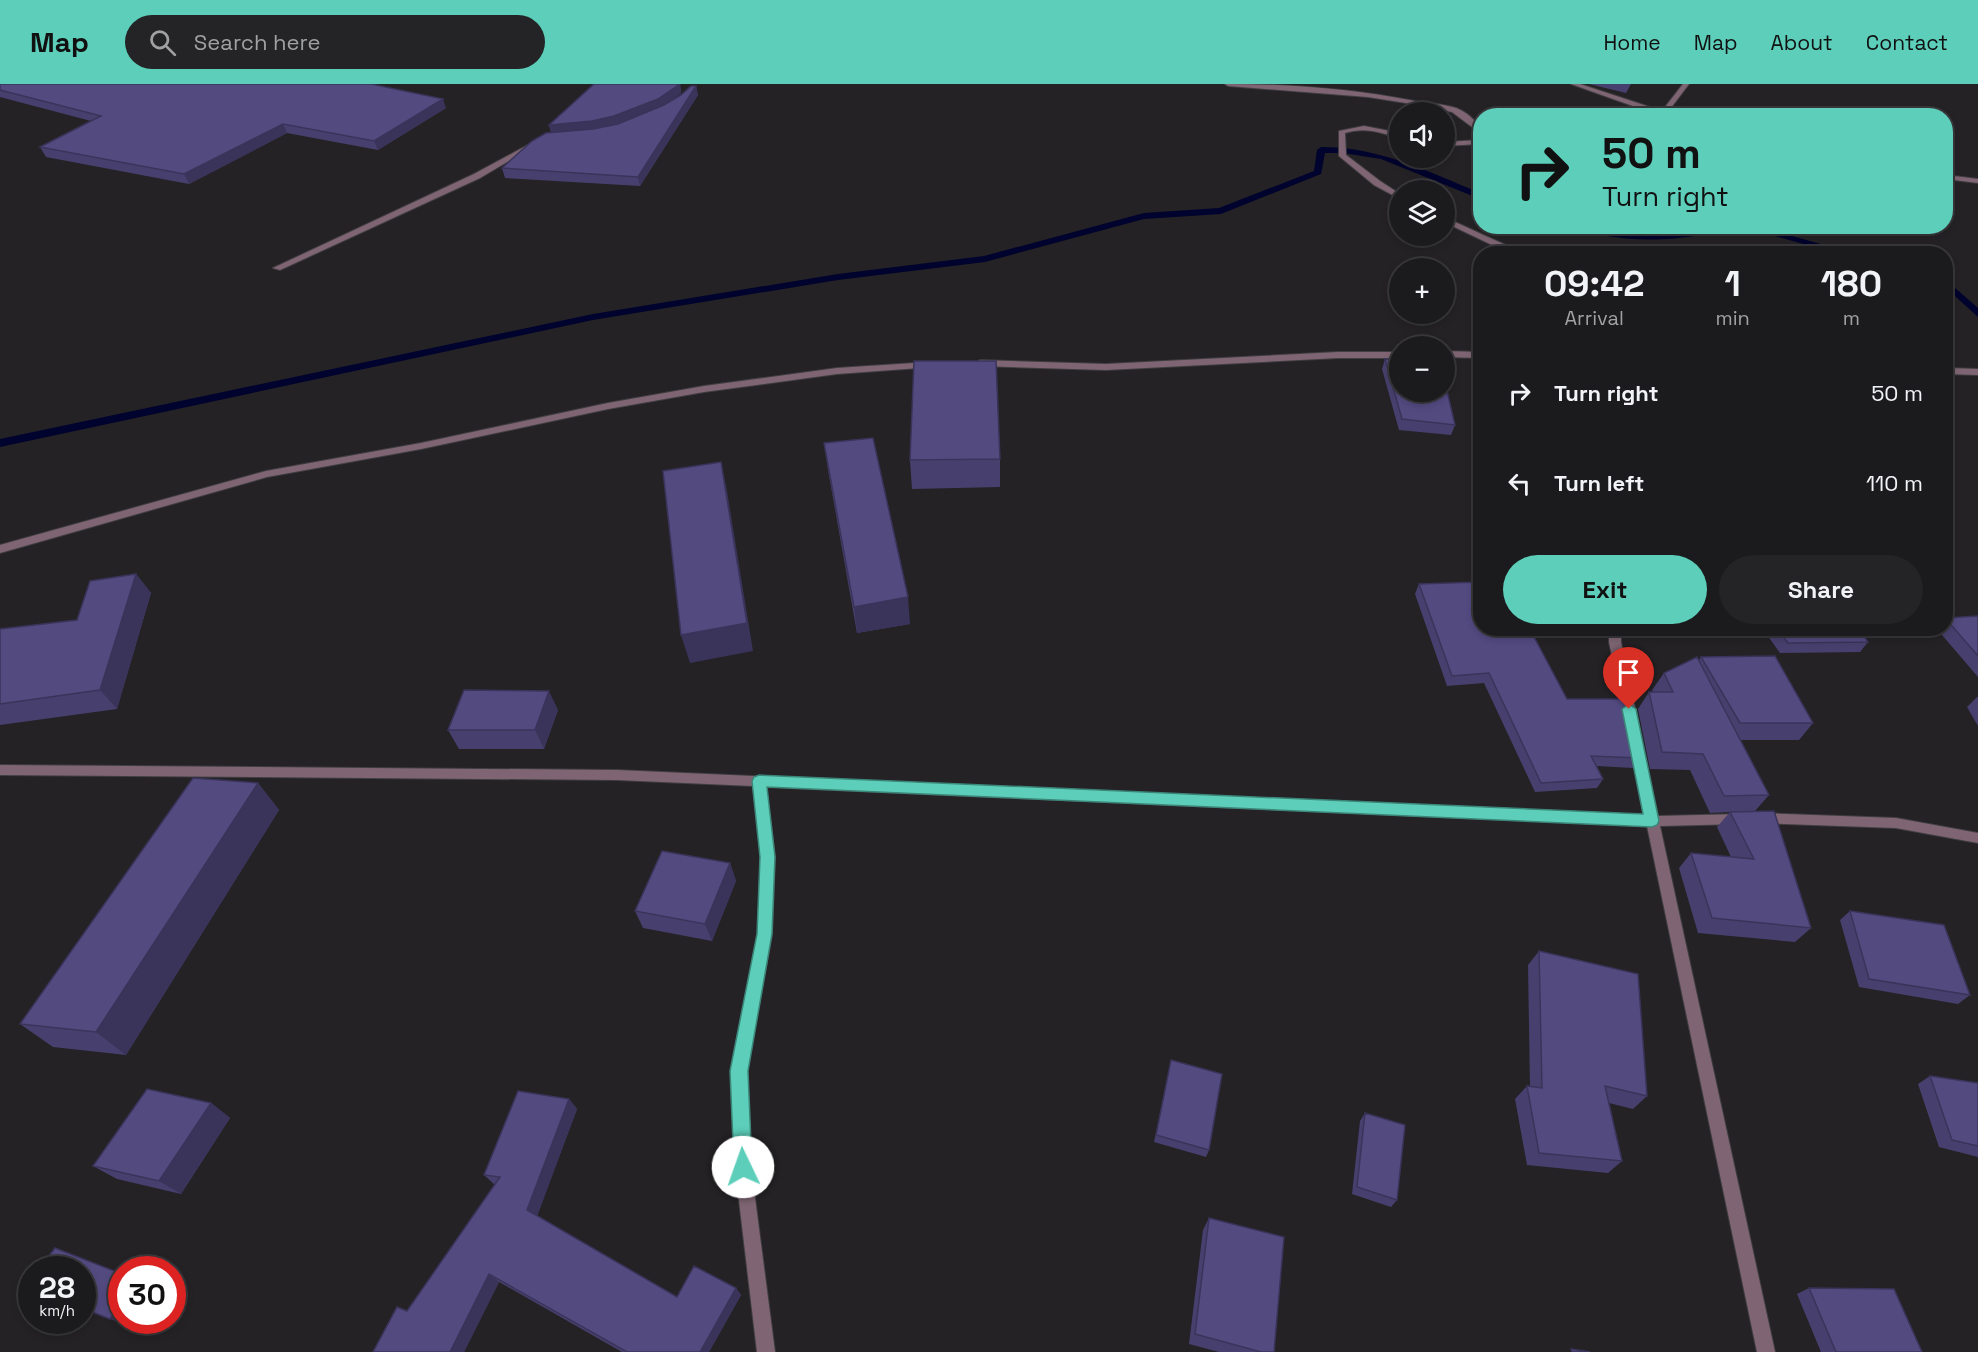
<!DOCTYPE html>
<meta charset="utf-8">
<style>
:root{--surface:#1b1a1c;--page:#242325;--text:#f1f3f6;--muted:#a0a1a3;--line:#39383b;--accent:#5cceba}
body{margin:0;font-family:"Space Grotesk",sans-serif;background:var(--page);color:var(--text);height:100vh;display:flex;flex-direction:column;font-size:22px;white-space:nowrap}
*{box-sizing:border-box;margin:0}
p{font-size:20px;color:var(--muted)}
.icon{flex:none;width:33px;height:33px;fill:none;stroke:currentColor;stroke-width:2;stroke-linecap:round;stroke-linejoin:round}
.map{position:relative;flex:1;overflow:hidden}
.side{position:absolute;left:1473px;top:162px;width:480px;height:390px;display:flex;flex-direction:column;background:var(--surface);border-radius:24px;box-shadow:0 3px 9px #0003,0 0 0 2px var(--line)}
.side>*{flex:none}
.guide{position:absolute;left:1473px;top:24px;width:480px;height:126px;border-radius:24px;box-shadow:0 3px 9px #0003,0 0 0 2px var(--line);background:#5cceba;color:#111;overflow:hidden}
.tools{position:absolute;left:1389px;top:18px;display:grid;gap:12px}
.tools a{display:grid;place-items:center;width:66px;height:66px;border-radius:50%;background:var(--surface);box-shadow:0 3px 9px #0003,0 0 0 2px var(--line);font-size:30px}
.speed{position:absolute;left:18px;top:1172px;display:flex;gap:12px;font-size:30px;font-weight:700;text-align:center}
.speed>*{display:grid;place-content:center;width:78px;height:78px;border-radius:50%;background:var(--surface);box-shadow:0 3px 9px #0003,0 0 0 2px var(--line);line-height:1}
.speed small{font-size:15px;font-weight:400}
.speed .limit{border:9px solid #d22;background:#fff;color:#111}
.pin{position:absolute;display:grid;place-items:center;width:51px;height:51px;color:#fff;margin:-62px -26px;border-radius:50% 50% 50% 0;rotate:-45deg;box-shadow:0 0 6px #0007}
.pin .icon{rotate:45deg}
.me{position:absolute;width:66px;margin:-33px;rotate:357deg;stroke-linejoin:round;filter:drop-shadow(0 0 4px #0008)}
.turn{display:flex;align-items:center;gap:21px;height:126px;padding:0 30px;font-size:27px}
.turn .icon{width:78px;height:78px;stroke-width:2.5}
.turn b{display:block;font-size:42px;line-height:51px}
.eta{display:flex;justify-content:space-evenly;align-items:center;height:102px;text-align:center}
.eta b{font-size:36px;font-weight:700;line-height:42px}
.action{display:flex;gap:12px;margin-top:auto;padding:12px 30px}
.action a{flex:1;height:69px;border-radius:36px;background:var(--accent);color:#111;font-size:24px;font-weight:700;line-height:69px;text-align:center}
.action a+a{background:var(--page);color:var(--text)}
ul{padding:0;list-style:none}
li{display:flex;align-items:center;gap:18px;height:90px;padding:0 30px}
li div{flex:1}
li b{display:block;font-size:22px}
li em{font-style:normal}
header{display:flex;align-items:center;gap:36px;box-sizing:border-box;height:84px;padding:0 30px;background:var(--accent);color:#111}
header strong{font-size:28px}
nav{display:flex;gap:33px;margin-inline-start:auto;font-size:21px}
.search{width:420px;height:54px;background:var(--page);display:flex;align-items:center;gap:15px;box-sizing:border-box;padding:0 21px;border-radius:33px;color:var(--muted);font-size:22px}
.map>svg:first-child{display:block}
.lines{fill:none;stroke-linecap:round;stroke-linejoin:round}
.stream{fill:#00032d;fill-rule:evenodd}
.minor-casing{stroke:#403e41;stroke-width:2}
.minor{fill:#7f6573;fill-rule:evenodd}
.wall{fill:#47406e}
.shaded-wall{fill:#3a345a}
.building{fill:#534a80;stroke:#3a345a;stroke-width:1.5}
.route{fill:#5cceba;stroke:#3c8679;stroke-width:1.5}
</style>
<header>
<strong>Map</strong>
<div class="search"><svg class="icon" aria-label="search" viewBox="0 0 24 24"><circle cx="10" cy="10" r="6"/><path d="M15 15l6 6"/></svg>Search here</div>
<nav><a>Home</a><a>Map</a><a>About</a><a>Contact</a></nav>
</header>
<div class="map">
<svg width="1978" height="1268" viewBox="0 0 1978 1268">
<rect width="100%" height="100%" fill="#242225"/>
<g class="lines">
<path class="stream" d="M1321 63C1379 63 1427 87 1480 109V115L1381 75 1343 69H1325L1321 90 1221 130 1144 135 985 178 838 196 593 236 0 363V355L593 230 838 190 984 172 1144 129 1219 124 1314 87 1317 66Z
M1578 142H1594L1617 149 1668 150 1703 142H1723C1694 160 1607 160 1578 142Z
M1740 142H1757L1856 170H1838Z
M1946 196 1978 224V233L1946 204Z"/>
<g class="minor-casing">
<path id="minor" d="M1225 0C1288 0 1353 5 1415 17 1428 19 1443 20 1456 24 1466 28 1480 38 1480 49L1452 28 1406 19 1368 13 1228 2Z
M1571 0H1580L1662 27 1683 0H1689L1667 29 1670 32H1661Z
M1364 42 1395 48 1400 50V55C1380 48 1365 43 1345 49L1346 71 1380 97 1400 110V115L1374 101 1339 72V47Z
M537 56 540 58 539 59 480 94 280 186 273 184 474 90Z
M1480 56V60L1444 62V58Z
M1946 91 1978 95V99L1946 95Z
M1444 133 1521 168 1522 170H1511L1444 138Z
M1444 267 1480 268V274L1444 273Z
M1338 268H1400V274H1338L1106 286 980 282 976 279 980 276 1106 280Z
M930 278 933 279V283L837 290 704 308 608 325 421 365 267 393 0 469V461L266 387 421 359 608 319 704 302 837 284Z
M1946 284 1978 285V291L1946 290Z
M1609 544H1621V558L1636 629 1634 632H1626L1624 629 1609 558Z
M1636 656 1640 658 1642 661 1658 732 1741 730 1746 731 1747 735 1746 739 1741 740 1660 742 1775 1268H1757L1647 742 766 703 775 773 772 850 747 987 751 1083 775 1268H757L735 1083 731 987 758 850 761 773 753 702 617 696 0 691V681L617 686 1645 731 1630 661 1632 658Z
M1761 729 1896 734 1978 749V759L1896 744 1761 739 1756 738 1755 734 1756 730Z"/>
</g>
<use href="#minor" class="minor"/>
</g>
<path class="wall" d="M0 0 446 24 378 66 287 49 189 100 46 73 40 63 91 37 0 13Z
M680 0 681 9 665 21 696 2 698 11 640 102 505 94 502 84 551 49 549 41Z
M1589 0H1631L1626 9Z
M1385 275 1455 341 1451 351 1399 346 1382 285Z
M824 359 910 540 857 549 828 386Z
M1000 375V403L912 405 910 376Z
M136 490 151 509 117 625 0 641V545L77 536Z
M1419 500 1523 550 1567 615 1640 674 1633 684 1597 682 1603 695 1597 704 1535 708 1484 599 1447 602 1415 510Z
M1978 532V593L1936 544H1946V534Z
M1762 544H1859L1868 558 1860 568 1780 569Z
M1701 573 1813 639 1799 656H1740L1769 711 1755 727 1811 844 1795 858 1698 849 1679 784 1691 769 1731 773 1717 743 1730 728 1710 729 1690 686 1650 685 1638 625 1649 608H1653L1652 606 1664 589 1699 576Z
M1977 613H1978V642L1967 623Z
M558 626 544 665H459L448 646Z
M258 699 279 726 126 971 53 963 20 940Z
M730 779 736 797 712 857 643 844 635 827Z
M1850 827 1970 911 1958 920 1859 903 1840 836Z
M1539 867 1647 1012 1633 1025 1609 1019 1622 1077 1608 1089 1527 1081 1515 1015 1527 1002 1530 1003 1528 881Z
M1171 976 1209 1066 1206 1073 1154 1058Z
M1930 992 1978 999V1073L1939 1063 1918 1000Z
M569 1015 577 1025 537 1132 677 1213 736 1204 741 1211 709 1268H622L499 1198 464 1268H373L407 1227 495 1101 484 1091Z
M211 1019 230 1034 181 1110 117 1095 93 1082Z
M1365 1029 1397 1116 1391 1123 1352 1110 1360 1037Z
M1209 1134 1274 1268H1219L1189 1260 1203 1146Z
M1809 1204 1922 1268H1821L1797 1210Z"/>
<path class="shaded-wall" d="M680 0 681 9 660 24 616 41 595 46 552 50 549 41Z
M696 2 698 11 640 102 638 93Z
M443 15 446 24 378 66 374 57Z
M283 40 287 49 189 100 184 90Z
M721 378 727 407 753 567 690 579 681 551Z
M136 490 151 509 117 625 100 606Z
M908 513 910 540 857 549 854 523Z
M549 607 558 626 544 665 535 646Z
M258 699 279 726 126 971 96 948Z
M730 779 736 797 712 857 705 840Z
M569 1015 577 1025 536 1135 527 1126Z
M211 1019 230 1034 181 1110 159 1097Z
M489 1190 499 1198 464 1268H450Z
M736 1204 741 1211 709 1268H700Z
M122 1219V1236H126L123 1240 110 1235Z"/>
<path class="building" d="M0 0H371L443 15 374 57 283 40 184 90 40 63 101 32 0 6Z
M594 0H680L658 15 614 32 592 37 549 41Z
M691 2H696L638 93 502 84 532 57 546 49 593 45 618 40 664 21 681 11Z
M1385 275 1400 276V308H1444V294L1455 341 1402 335Z
M914 277H996L1000 375 910 376Z
M873 354 908 513 854 523 824 359Z
M721 378 747 539 681 551 663 387Z
M136 490 100 606 0 620V545L77 536 90 497Z
M1480 498V544H1521L1523 550 1532 549 1567 615H1627L1640 674 1591 672 1603 695 1541 699 1489 589 1452 592 1419 500Z
M1978 532V572L1946 535V534Z
M1777 544H1859L1868 558 1788 559Z
M1775 572 1813 639H1740L1701 573Z
M1697 573 1769 711 1724 712 1703 670 1662 668 1649 608H1673L1664 589Z
M464 606 549 607 535 646H448Z
M193 694 258 699 96 948 20 940Z
M1774 727 1811 844 1712 834 1691 769 1754 775 1730 728Z
M662 767 730 779 705 840 635 827Z
M1850 827 1944 841 1970 911 1869 895Z
M1539 867 1638 890 1647 1012 1605 1002 1622 1077 1539 1069 1527 1002 1542 1004Z
M1171 976 1222 990 1209 1066 1156 1051Z
M1930 992 1978 999V1062L1952 1056Z
M147 1005 211 1019 159 1097 93 1082Z
M518 1007 569 1015 527 1126 677 1213 694 1182 736 1204 700 1268H627L489 1190 450 1268H373L397 1223 407 1227 500 1093 484 1091Z
M1365 1029 1405 1041 1397 1116 1357 1103Z
M1209 1134 1284 1153 1274 1268H1261L1195 1250Z
M55 1164 122 1190V1219L110 1235 82 1224V1185H39Z
M32 1194V1203L26 1201Z
M1809 1204 1894 1205 1922 1268H1836Z
M1571 1265 1590 1268H1572Z"/>
<path class="route" d="M1629 620 1636 625 1659 737 1657 741 1652 743 767 703 775 773 772 850 748 987 752 1083 750 1090 743 1092 737 1090 734 1083 730 987 757 850 760 773 752 697 754 693 759 691 1643 730 1622 625Z"/>
</svg>
<div class="tools">
<a><svg class="icon" aria-label="sound" viewBox="0 0 24 24"><path d="M4 9h4l5-4v14l-5-4H4zM17 9q2 3 0 6"/></svg></a>
<a><svg class="icon" aria-label="layers" viewBox="0 0 24 24"><path d="M12 4l9 5-9 5-9-5zM3 14l9 5 9-5"/></svg></a>
<a>+</a>
<a>−</a>
</div>
<div class="speed"><div>28<small>km/h</small></div><div class="limit">30</div></div>
<div class="pin" style="left:1629px;top:625px;background:#d93025"><svg class="icon" aria-label="arrive" viewBox="0 0 24 24"><path d="M6 21V4h12l-3 4 3 4H6"/></svg></div>
<svg class="me" style="left:743px;top:1083px" viewBox="-20 -20 40 40"><circle r="19" fill="#fff"/><path d="M0-13L10 11 0 6-10 11z" fill="#5cceba"/></svg>
<div class="guide">
<div class="turn"><svg class="icon" aria-label="right" viewBox="0 0 24 24"><path d="M7 20v-9h11M14 6l5 5-5 5"/></svg><div><b>50 m</b>Turn right</div></div>
</div>
<section class="side">
<div class="eta">
<div><b>09:42</b><p>Arrival</p></div>
<div><b>1</b><p>min</p></div>
<div><b>180</b><p>m</p></div>
</div>
<ul>
<li><svg class="icon" aria-label="right" viewBox="0 0 24 24"><path d="M7 20v-9h11M14 6l5 5-5 5"/></svg><div><b>Turn right</b></div><em>50 m</em></li>
<li><svg class="icon" aria-label="left" viewBox="0 0 24 24"><path d="M17 20v-9H6M10 6l-5 5 5 5"/></svg><div><b>Turn left</b></div><em>110 m</em></li>
</ul>
<div class="action"><a>Exit</a><a>Share</a></div>
</section>
</div>
